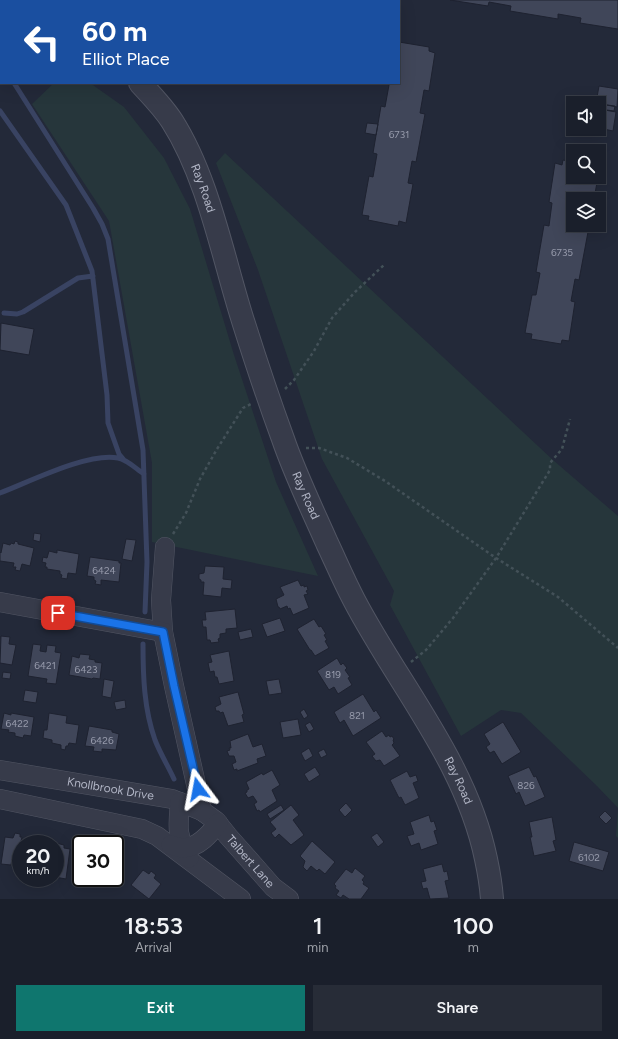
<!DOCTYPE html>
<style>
:root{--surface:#1a1f2b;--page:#272c37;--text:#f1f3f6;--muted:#9fa2a9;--line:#383d47;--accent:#0f766e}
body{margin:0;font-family:Figtree,sans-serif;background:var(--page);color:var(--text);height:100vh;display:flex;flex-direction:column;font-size:15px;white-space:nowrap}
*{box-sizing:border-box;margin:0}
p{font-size:13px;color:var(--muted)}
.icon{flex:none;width:22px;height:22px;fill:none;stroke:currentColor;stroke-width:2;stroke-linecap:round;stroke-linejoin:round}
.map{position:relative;height:899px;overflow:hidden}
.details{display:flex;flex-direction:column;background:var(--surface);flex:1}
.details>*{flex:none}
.top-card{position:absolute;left:0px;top:0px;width:400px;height:84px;box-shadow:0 4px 16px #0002,0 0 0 1px var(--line);background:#1a4fa0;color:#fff;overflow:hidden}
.tools{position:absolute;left:566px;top:96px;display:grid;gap:8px}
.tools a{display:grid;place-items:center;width:40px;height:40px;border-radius:0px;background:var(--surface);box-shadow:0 4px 16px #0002,0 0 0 1px var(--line);font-size:20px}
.speed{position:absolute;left:12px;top:835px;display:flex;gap:8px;font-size:20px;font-weight:700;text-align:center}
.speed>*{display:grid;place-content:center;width:52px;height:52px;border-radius:50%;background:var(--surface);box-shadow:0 4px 16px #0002,0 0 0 1px var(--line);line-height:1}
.speed small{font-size:10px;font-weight:400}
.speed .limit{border:2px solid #111;border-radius:6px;background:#fff;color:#111}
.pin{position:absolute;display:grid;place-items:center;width:34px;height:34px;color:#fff;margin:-17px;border-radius:8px;box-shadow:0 2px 6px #0006}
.me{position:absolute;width:44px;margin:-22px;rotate:347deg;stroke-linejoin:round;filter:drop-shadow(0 0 3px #0008)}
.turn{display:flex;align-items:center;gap:14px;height:84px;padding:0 16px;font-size:18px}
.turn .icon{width:52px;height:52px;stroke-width:2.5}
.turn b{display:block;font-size:28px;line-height:34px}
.eta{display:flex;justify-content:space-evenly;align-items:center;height:68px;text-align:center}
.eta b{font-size:24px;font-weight:600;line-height:28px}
.cta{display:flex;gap:8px;margin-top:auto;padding:8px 16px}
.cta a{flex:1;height:46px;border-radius:0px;background:var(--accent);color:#fff;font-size:16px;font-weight:600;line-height:46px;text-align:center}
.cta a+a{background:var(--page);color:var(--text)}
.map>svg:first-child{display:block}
.green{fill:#26363b}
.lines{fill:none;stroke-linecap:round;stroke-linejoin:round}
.stream{stroke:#394362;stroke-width:5}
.building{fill:#404659;stroke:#1e2230}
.service-casing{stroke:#525664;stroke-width:12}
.minor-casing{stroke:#525664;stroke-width:20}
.tertiary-casing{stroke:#525664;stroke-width:24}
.path{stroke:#435158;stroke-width:2.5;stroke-dasharray:3 3;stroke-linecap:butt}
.service{stroke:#373b4a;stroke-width:10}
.minor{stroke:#373b4a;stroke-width:19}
.tertiary{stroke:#373b4a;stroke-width:22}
.route-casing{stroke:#114b97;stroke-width:10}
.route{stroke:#1a73e8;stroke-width:7}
.labels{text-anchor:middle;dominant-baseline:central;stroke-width:3.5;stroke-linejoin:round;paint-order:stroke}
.number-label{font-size:10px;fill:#969aab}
.street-label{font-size:12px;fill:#b2b6c6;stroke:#1c202e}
</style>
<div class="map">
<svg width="618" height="899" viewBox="0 0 618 899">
<rect width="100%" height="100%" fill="#232939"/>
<path class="green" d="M54 83H90L124 107 164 158 190 209 234 355 276 482 318 576 152 542V463L109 221 32 104Z
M225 153 553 460 618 516V838L616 836 618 808 597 786 521 713 501 710 461 736 390 605 394 591 322 459 258 270 216 163Z"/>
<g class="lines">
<path class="stream" d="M0 60 1 62
M14 83 93 208 102 224 108 239 143 450 147 562 145 612
M0 111 66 205 92 271 107 395 108 423 119 454 124 460
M4 313 17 314 23 312 78 278 93 276
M0 493C29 482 88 452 118 458 128 460 136 469 144 474
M143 644C143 676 144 709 155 740 160 753 168 766 174 779"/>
</g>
<path class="building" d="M450 0H618V29L580 23 581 18 558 14V19L510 11 511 6 489 2 488 6Z
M399 42 429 47V51L435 53 429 91 424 90 420 113 425 114 416 162 412 161 408 183 413 184 406 223 399 221 398 226 368 220 369 216 362 215 369 176 373 177 377 154 373 153 381 106 385 107 389 85 386 83H399Z
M599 86 618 89 617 107 596 103Z
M599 104 615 106 614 111 599 109Z
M599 109 616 112 613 131 599 128Z
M367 123 378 124 376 135 365 133Z
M563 160 573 162V177H598L594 199H573V225H585L584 231 588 232 579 280 575 279 571 301 575 302 569 341 562 340 561 344 531 339 532 334 525 333 532 295H536L540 273 536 272 544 225 549 226 552 203 549 202 555 163 562 165Z
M1 323 34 329 29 355 0 350Z
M34 533 41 534 40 542 33 540Z
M126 539 136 540 132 561 122 559Z
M15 541 18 542V544L34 548 30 566 22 564 20 571 15 570 16 567H13L14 563 0 561V552L1 553 3 543 10 545 11 543 14 544Z
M57 550 79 554 76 574 68 573 67 579 61 578 62 575 60 574V571L47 569V567H45L46 563 42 562 43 557 47 558 49 551 57 553Z
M90 557 119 561V563H121L119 582 101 580V585L95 584 96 581 94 580V577L87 576Z
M205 566 224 567 223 579 232 580 231 589 222 588 221 597 203 595 204 582H201V580L199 579V574L204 573Z
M298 580 301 586 304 585V587L307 586 308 590 306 591 308 594 304 595 309 608 293 615 290 608 288 609 287 606 280 609 279 607H278L276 599 284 595 280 587Z
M235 609 237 628 226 629V633L220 634V638L218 639 219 642 211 643 210 640H207L206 627H203L202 620H206L205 612Z
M280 618 285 631 267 637 262 624Z
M314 619 319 627 321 626 326 634 324 635 327 640 325 641 329 648 315 656 311 650H310L297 629Z
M251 629 253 637 240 640 238 632Z
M1 636 10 637 9 644 16 645 12 665 0 663Z
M33 644 41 645 40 651 46 652 47 645 56 646 55 652 61 653 56 684 46 683 47 679 28 676Z
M229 651 234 681 219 684 217 677H215L214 671 210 672 208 663 212 662 210 655Z
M80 654 90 655 89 659 95 660V662L102 663 100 679 93 678 92 679 69 675 72 656 79 658Z
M337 658 341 665 343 663 347 668 345 670 350 677 348 678 352 685 338 694 334 687 329 690 317 671Z
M3 672 11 673 10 679 2 678Z
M104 679 114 681 111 698 102 696Z
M279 679 282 693 269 695 266 681Z
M25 690 38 692 36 703 23 701Z
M238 692 244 714 242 715 244 722 228 726 223 712 220 713 219 711H216L215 707 221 704 219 697Z
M363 694 374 712 376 710 381 718 353 736 344 720 340 723 334 712Z
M125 700 126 708 116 710 114 702Z
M304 709 308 716 304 719 300 712Z
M4 713 11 715V713L34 717 31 736 24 735 23 738 15 736V733L8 732 9 730 1 729Z
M49 713 67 716 66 723 79 725 76 744 69 743 68 746H66L65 750 61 749V745L52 743V740L43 738 44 730H47Z
M298 719 301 735 283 738 280 722Z
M310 722 314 729 309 732 305 725Z
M503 722 521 752 502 764 494 751 490 753 486 747 490 744 484 734Z
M89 726 112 730V732L119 734 116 750 102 749V752L93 751 94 747 85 746Z
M382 731 386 737 389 735 390 737 392 736 394 739 393 740 394 743 392 745 400 756 384 766 380 760 376 761 372 756 375 754 366 742Z
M248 734 253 747 262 744 266 756 257 759 258 763 237 771V769L234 770 232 764 236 762 234 756H229L227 751 230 750 229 748H231L230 741Z
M309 748 313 756 305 761 301 753Z
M324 749 327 755 321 758 318 752Z
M315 767 320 775 309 782 304 774Z
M529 767 534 777 536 776 545 797 525 806 519 792 516 794 508 776Z
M272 770 280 785 272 790 277 801 260 812 259 810 257 811 254 804 257 802 253 796 248 798 245 793 247 792V790L249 789 246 782 262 773 263 775Z
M407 771 410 777 416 775 418 781 413 783 419 798 405 805 401 797 399 798 390 780Z
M346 803 352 810 345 817 339 810Z
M281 805 284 810 270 819 267 814Z
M291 805 299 815 293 820 304 835 291 845 279 834 275 838 271 833 276 829 270 822Z
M605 811 612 818 606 824 599 817Z
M429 815 431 822 434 821 437 830 434 831 438 844 421 850 419 843 411 846 407 836 414 834 410 822Z
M552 817 556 840 553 841 556 851 534 856 530 837H532L529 822Z
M15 833 20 834V837H22L21 841 28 842V844H21V860L12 859 11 865 1 864 5 837 13 838Z
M377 833 384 842 378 847 371 837Z
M312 841 335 862 325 874 319 869 317 871 311 866 307 871 303 867 305 861 300 856Z
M574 842 609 852 603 871 569 861Z
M56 843 64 845V848L70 849 66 879 55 877Z
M442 864 444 872 447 871 449 880 445 881 449 898 430 899 427 888 423 889 421 882 426 881 423 869Z
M355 868 365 876 362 880 364 882 363 884 369 888 361 899H349L343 895 341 898 336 895 339 891 335 888 336 886 334 884 346 869 352 873Z
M143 870 149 874 151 871 156 875 154 878 161 884 149 899 131 885Z"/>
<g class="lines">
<g class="service-casing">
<path id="service" d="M57 1 58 0
M160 1 161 0"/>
</g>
<g class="minor-casing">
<g id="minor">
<path d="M165 547 161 600 163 632 174 686 202 811"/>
<path d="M0 602 163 632"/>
<path id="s1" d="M0 770 172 799 202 811 216 821 228 836 273 887 289 899"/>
<path d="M0 799 142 829 157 836 241 899"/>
<path d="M180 802C178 828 176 834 189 858"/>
<path d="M171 845C175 846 180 848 184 848 199 847 210 834 218 823"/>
</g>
</g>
<g class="tertiary-casing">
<g id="tertiary">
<path d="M36 0 37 1"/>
<path id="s2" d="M140 83C151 95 163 107 172 121 209 179 223 259 244 324 256 362 269 401 283 439 295 474 312 509 327 543 336 562 344 581 354 600 399 686 466 762 486 859 489 873 491 885 492 899"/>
</g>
</g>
<path class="path" d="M285 389 294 380 314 351 332 318 355 292 385 264
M306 448H319L347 458 385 481 496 558 558 597 618 648
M173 534 186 513 200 479 217 449 243 408 251 404
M411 662 426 650 453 618 496 558 550 470V463L562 449 570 419"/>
<use href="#service" class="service"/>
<use href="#minor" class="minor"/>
<use href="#tertiary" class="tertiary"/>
</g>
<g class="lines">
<g class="route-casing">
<path id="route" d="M58 613 163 632 174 686 198 789"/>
</g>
<use href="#route" class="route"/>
</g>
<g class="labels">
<g class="number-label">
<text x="399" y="134">6731</text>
<text x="562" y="252">6735</text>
<text x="104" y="570">6424</text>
<text x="45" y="665">6421</text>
<text x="86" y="669">6423</text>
<text x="333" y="674">819</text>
<text x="357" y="715">821</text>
<text x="17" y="723">6422</text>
<text x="102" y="740">6426</text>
<text x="526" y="785">826</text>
<text x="589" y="857">6102</text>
</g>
<g class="street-label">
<text stroke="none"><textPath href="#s2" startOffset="124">Ray Road</textPath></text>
<text stroke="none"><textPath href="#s2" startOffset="448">Ray Road</textPath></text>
<text stroke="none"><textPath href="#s2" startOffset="772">Ray Road</textPath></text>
<text stroke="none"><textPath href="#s1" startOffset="112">Knollbrook Drive</textPath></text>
<text stroke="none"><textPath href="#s1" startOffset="277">Talbert Lane</textPath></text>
</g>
</g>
</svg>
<div class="tools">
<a><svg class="icon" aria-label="sound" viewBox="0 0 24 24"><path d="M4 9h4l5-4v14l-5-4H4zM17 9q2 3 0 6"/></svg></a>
<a><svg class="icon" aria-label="search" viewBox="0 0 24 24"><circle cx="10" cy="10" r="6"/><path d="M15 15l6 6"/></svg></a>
<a><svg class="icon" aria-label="layers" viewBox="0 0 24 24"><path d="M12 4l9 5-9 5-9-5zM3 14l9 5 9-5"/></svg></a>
</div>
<div class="speed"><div>20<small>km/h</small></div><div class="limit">30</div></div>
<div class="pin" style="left:58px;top:613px;background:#d93025"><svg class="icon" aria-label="arrive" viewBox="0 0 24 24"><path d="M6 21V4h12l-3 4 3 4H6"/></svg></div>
<svg class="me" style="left:198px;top:789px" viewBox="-20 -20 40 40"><path d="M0-17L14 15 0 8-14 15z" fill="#1a73e8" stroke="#fff" stroke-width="4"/></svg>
<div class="top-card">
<div class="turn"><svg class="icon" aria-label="left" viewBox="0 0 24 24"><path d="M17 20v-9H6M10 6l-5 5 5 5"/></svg><div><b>60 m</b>Elliot Place</div></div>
</div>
</div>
<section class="details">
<div class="eta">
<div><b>18:53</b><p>Arrival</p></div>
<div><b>1</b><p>min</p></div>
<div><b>100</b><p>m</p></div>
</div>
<div class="cta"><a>Exit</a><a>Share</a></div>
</section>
